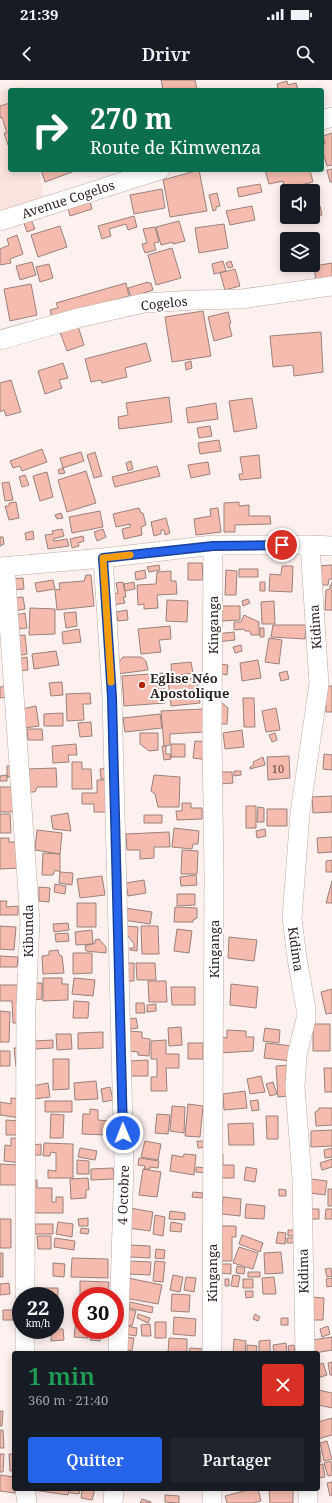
<!DOCTYPE html>
<html lang="fr">
<meta charset="utf-8">
<style>
:root{--surface:#171b24;--page:#20242c;--text:#f1f3f6;--muted:#9ea1a6;--accent:#2563eb}
body{margin:0;font-family:"Noto Serif",serif;background:var(--page);color:var(--text);height:100vh;display:flex;flex-direction:column;font-size:15px;white-space:nowrap}
*{box-sizing:border-box;margin:0}
p{font-size:13px;color:var(--muted)}
.icon{flex:none;width:22px;height:22px;fill:none;stroke:currentColor;stroke-width:2;stroke-linecap:round;stroke-linejoin:round}
.map{position:relative;flex:1;overflow:hidden}
.panel{position:absolute;left:12px;top:1271px;width:308px;height:140px;display:flex;flex-direction:column;background:var(--surface);border-radius:4px;box-shadow:0 2px 10px #0003}
.panel>*{flex:none}
.top-card{position:absolute;left:8px;top:8px;width:316px;height:84px;border-radius:4px;box-shadow:0 2px 10px #0003;background:#0b6e4f;color:#fff;overflow:hidden}
.controls{position:absolute;left:280px;top:104px;display:grid;gap:8px}
.controls a{display:grid;place-items:center;width:40px;height:40px;border-radius:4px;background:var(--surface);box-shadow:0 2px 10px #0003;font-size:20px}
.speed{position:absolute;left:12px;top:1207px;display:flex;gap:8px;font-size:20px;font-weight:700;text-align:center}
.speed>*{display:grid;place-content:center;width:52px;height:52px;border-radius:50%;background:var(--surface);box-shadow:0 2px 10px #0003;line-height:1}
.speed small{font-size:10px;font-weight:400}
.speed .limit{border:6px solid #d22;background:#fff;color:#111}
.pin{position:absolute;display:grid;place-items:center;width:34px;height:34px;color:#fff;margin:-17px;border:2px solid #fff;border-radius:50%;box-shadow:0 1px 4px #0007}
.me{position:absolute;width:44px;margin:-22px;rotate:359deg;stroke-linejoin:round;filter:drop-shadow(0 0 3px #0008)}
.turn{display:flex;align-items:center;gap:14px;height:84px;padding:0 16px;font-size:18px}
.turn .icon{width:52px;height:52px;stroke-width:2.5}
.turn b{display:block;font-size:28px;line-height:34px}
.round{display:grid;place-items:center;flex:none;width:42px;height:42px;border-radius:4px;background:var(--page)}
.overview{display:flex;align-items:center;justify-content:space-between;height:68px;padding:0 16px}
h1{font-size:24px;font-weight:600;line-height:30px;color:#1e9e55}
.primary-button{display:flex;gap:8px;margin-top:auto;padding:8px 16px}
.primary-button a{flex:1;height:46px;border-radius:4px;background:var(--accent);color:#fff;font-size:16px;font-weight:600;line-height:46px;text-align:center}
.primary-button a+a{background:var(--page);color:var(--text)}
.status{display:flex;justify-content:space-between;align-items:center;height:28px;padding:0 20px;background:var(--surface);direction:ltr}
.status svg{height:11px;fill:currentColor}
header{display:flex;justify-content:space-between;align-items:center;height:52px;padding:0 16px;background:var(--surface);font-size:18px;font-weight:600}
.map>svg:first-child{display:block}
.built{fill:#f9e3de}
.building{fill:#f5bbae;stroke:#9a817b}
.lines{fill:none;stroke-linecap:round;stroke-linejoin:round}
.minor-casing{stroke:#c2a8a2;stroke-width:20}
.minor{stroke:#fff;stroke-width:19}
.route-casing{stroke:#184099;stroke-width:10}
.route{stroke:#2563eb;stroke-width:7}
.slow{stroke:#f59e0b;stroke-width:7}
.poi-dot{fill:#b32703;stroke:#fff;stroke-width:1.5}
.labels{text-anchor:middle;dominant-baseline:central;stroke-width:4;stroke-linejoin:round;paint-order:stroke}
.number-label{font-size:11px;fill:#5f4944}
.street-label{font-size:13px;fill:#2d2320;stroke:#fff}
.poi-label{font-size:13px;font-weight:bold;fill:#2d2320;stroke:#fff;text-anchor:start}
</style>
<div class="status"><b>21:39</b><svg viewBox="0 0 49 12"><path d="M0 12V9h3v3zM5 12V6h3v6zM10 12V3h3v9zM15 12V0h3v12zM26 1h20v11H26zM47 4h2v5h-2z"/></svg></div>
<header><svg class="icon" aria-label="back" viewBox="0 0 24 24"><path d="M15 5l-7 7 7 7"/></svg>Drivr<svg class="icon" aria-label="search" viewBox="0 0 24 24"><circle cx="10" cy="10" r="6"/><path d="M15 15l6 6"/></svg></header>
<div class="map">
<svg width="332" height="1423" viewBox="0 0 332 1423">
<rect width="100%" height="100%" fill="#fdf1ef"/>
<path class="built" d="M23 6 24 10H10V90H39L44 120 0 135V11Z"/>
<path class="building" d="M161 0H195L197 10H163Z
M287 1 288 5 296 3 298 10H273L278 9 277 4Z
M10 23V64L8 65 4 53H7L2 37 0 38V26Z
M332 53V85L327 86 322 69V65L325 64 323 56Z
M332 89V102H330L327 90Z
M41 90H71L72 92 45 102Z
M199 90 207 131 170 137 163 100Z
M265 90H310L313 102 285 109 283 101 269 104Z
M260 104 262 112 239 117 237 108Z
M162 109 165 128 134 134 130 115Z
M217 113 220 126 216 127V130L213 131 209 115Z
M90 121 92 129 70 136 68 128Z
M287 121V137H302V139L285 141 283 122Z
M252 126 255 140 230 145 226 131Z
M320 126 322 135 313 137V128Z
M134 136 137 147 128 150 126 144 109 149 111 156 102 159 98 146Z
M30 137 35 149 27 152 23 140Z
M179 141 185 161 173 164V162L161 165 156 147Z
M224 144 228 168 199 173 195 148Z
M60 146 67 167 38 177 31 155Z
M155 147 159 162 154 163 156 170 145 173 142 164 147 163 143 149Z
M17 155 23 174 10 179 11 183 0 185V169L9 165 7 159Z
M172 168 181 198 156 205 148 175Z
M223 181 226 191 214 194 212 184Z
M231 181 233 187 228 188 226 183Z
M32 182 36 195 20 200 16 186Z
M332 183V199L316 202 314 186Z
M49 184 53 198 40 202 36 187Z
M235 189 240 206 225 210 220 193Z
M148 202V203H151L153 210 131 217 128 208Z
M126 203 129 216 52 238 50 230 58 228 56 223Z
M31 204 37 235 10 241 4 209Z
M203 231 211 276 172 282 165 237Z
M228 232 231 243 229 244 232 256 214 261 208 237Z
M78 246 84 265 67 271 60 252Z
M321 252 323 292 294 296 293 285 273 287 270 256Z
M146 263 151 281 125 288 127 297 102 303 101 300 91 302 85 279Z
M191 281 192 288 186 290 185 283Z
M63 283 68 298 59 300 62 308 45 314 38 291Z
M11 300 21 332 6 336 4 330 0 332V303Z
M169 317 172 342 119 349 118 337 128 335 126 323Z
M252 318 257 348 234 352 229 321Z
M216 323 218 339 188 343 186 328Z
M210 346 212 356 199 358 197 348Z
M219 360 221 371 200 374 198 363Z
M42 369 47 382 22 391 20 386 13 388 10 381Z
M81 372 84 381 63 388 60 378Z
M95 372 102 396 94 398 87 375Z
M259 375 261 398 240 400 239 394H243L240 377Z
M131 381 133 389 128 391 126 383Z
M208 382 210 394 191 398 188 385Z
M157 386 160 396 115 407 112 397Z
M63 388 65 393 59 394 58 390Z
M86 391 96 423 67 432 58 400Z
M47 392 53 417 40 421 33 396Z
M25 395 29 405 22 407 19 397Z
M9 402 13 420 5 421 2 403Z
M16 422 19 438 9 440 5 426H9V423Z
M239 422V426L249 425V436H270L271 444 235 445V452H224V423Z
M139 428 141 433H143L146 445 141 447 142 455 124 459 122 449 130 447V444L116 447 113 434Z
M218 428 221 452 196 455 194 439 211 436 210 429Z
M100 431 103 447 72 453 69 437Z
M61 433 63 438 57 439 55 435Z
M166 438 170 453 165 455 164 450H161V454L154 456 151 442Z
M62 449 64 456 53 459 54 461 67 459 69 466 48 469 45 455 53 454 52 451Z
M103 449 106 457 97 461 94 452Z
M33 451 34 459 26 460 25 453Z
M83 456 84 461 78 463 79 466 72 468 70 459Z
M0 457H3L4 464 0 466Z
M188 483H202L203 500H188Z
M159 485 160 490 149 492 147 487Z
M332 485V499H329L328 505H318L317 486Z
M282 486H293L292 512 269 511 270 494 281 495Z
M239 489H258V497H239Z
M145 490 146 498 136 500 135 492Z
M226 490 237 491 236 515H225Z
M171 491V501H176L177 514 157 515 158 528 144 529V524L138 525 137 505 156 504 157 492Z
M86 495H91L94 526 57 530 55 510 60 509 59 503 84 501Z
M23 498 24 509 12 510 11 499Z
M53 500 55 509 37 512 35 503Z
M123 502 126 517H123L125 523 113 525 112 514 118 513 116 503Z
M134 502 135 509 125 511 124 504Z
M260 502H265V511H260Z
M332 502V530H325L326 510 330 509V505H332Z
M23 517 25 529 15 531 14 518Z
M248 519 250 523 243 526 242 521Z
M167 520 188 521 187 542 166 541Z
M274 521 275 544H262L261 522Z
M219 526H240V540L220 541Z
M30 528 55 529V554L29 555Z
M127 530 128 540 118 541 116 532Z
M76 532 77 546 66 548 64 533Z
M25 533 27 548 19 549 16 535Z
M244 535 259 542V555H251L250 551H245L244 549 234 550V542H241Z
M273 545H306L305 559 271 557Z
M170 546 171 559 159 560 161 572 141 574 138 549Z
M260 548H264V557H260Z
M79 549 81 562 63 564 62 552Z
M234 552 235 560 217 562 216 554Z
M25 555 27 574 17 576 15 556Z
M269 558 282 560 279 584 265 582Z
M241 565 242 571 235 573 233 567Z
M56 571 59 585 34 589 32 574Z
M27 577 28 590 17 591 16 579Z
M123 577H141L146 581 148 590 117 594 116 586Z
M258 580 261 598 242 601 240 583Z
M191 582 193 593 172 596 171 584Z
M219 584 228 585 227 595 218 593Z
M287 591 289 599 281 601 279 593Z
M163 593 165 623 124 626 122 596Z
M197 598 200 623 171 626 168 600Z
M62 602 63 615 51 616 49 603Z
M8 606 9 617 0 618V607Z
M325 606H332V632H326Z
M90 613 91 624H83L84 640 67 641 66 614Z
M243 618H254L255 647H244Z
M222 623 228 628 227 644H216V628Z
M36 626 39 646 25 648 22 629Z
M276 628 280 650 266 652 262 631Z
M203 629 204 652 170 654V665L164 666 161 631Z
M63 633V646H44V634Z
M160 634 162 648 125 652 123 638Z
M91 642 92 656 80 657 78 643Z
M27 649H42L43 660H28Z
M242 650 244 667 225 669 223 653Z
M140 653H158V670L149 671 140 664Z
M275 653 277 660 272 662 269 655Z
M195 661 210 662 208 680 193 678Z
M76 664 77 675H68L69 682 53 683 52 666Z
M171 664H185V677H171Z
M162 666H166V674H170L171 679 164 680Z
M324 674 332 675V690L323 689Z
M289 676 290 698 268 700 267 677Z
M263 677 265 685 250 689V687L254 685 253 682Z
M72 682H82V689H91L92 709H72Z
M7 686H15L16 697H7Z
M56 688 57 707H37L35 712H28L27 689Z
M109 688 111 698 101 699 100 689Z
M234 691H241V695L234 696Z
M220 692H232L233 703 220 704Z
M7 695V701H0V696Z
M154 695 180 697 179 727H158L155 714 151 711Z
M97 700H110V732H94V724H82V713H97Z
M0 707H14L15 732H0Z
M332 716V732L313 733 312 717Z
M182 723H191V728H202V739L177 740 176 731H182Z
M246 726H256V748H246Z
M258 727 264 728V742H257Z
M267 729H287V746H267Z
M68 733 71 751 53 749 51 736Z
M0 734H10L11 753H0Z
M144 735H162V743H144Z
M174 748 199 751 198 764H193L192 769 172 767Z
M265 749 266 756 257 758 256 751Z
M37 750 62 753 60 774 35 770Z
M169 752 170 767H154V778L140 779V770H127L126 754Z
M332 757V772L318 773 317 758Z
M0 758H9V762H16L20 788 0 789Z
M182 770 198 771 197 794H181Z
M43 773 60 774V792L55 790 53 795H42Z
M332 780V792H326V781Z
M60 792 73 793 72 805 59 803Z
M196 795 197 805 181 806 180 797Z
M102 796 105 815 80 818 77 799Z
M144 800 146 813 128 816 126 803Z
M332 801V823H326Z
M55 804 66 806 65 814 54 812Z
M39 807 50 808 49 822 39 821Z
M177 814H195V825L177 826Z
M0 821H7L6 827 18 826V835H0Z
M77 823H96V847H77Z
M175 827 197 828V838L193 840V842H174Z
M125 828 152 832 150 844 123 840Z
M68 843 69 850 54 852 53 844Z
M0 846 16 847 14 870 0 869Z
M126 846 138 847 137 871 130 870V868H134V864L126 853Z
M141 846H158L159 874H142Z
M177 849 192 851 189 873 174 871Z
M92 850 93 864 76 865 75 852Z
M68 853 69 861 56 862 55 854Z
M229 857 257 860 254 881 228 878Z
M99 859 106 867V873L86 871 85 866 95 863V860Z
M58 870 59 875 62 876 64 893 43 894 42 876 49 875V871Z
M73 873H92V893L73 894Z
M0 876 18 877 17 887H0Z
M123 883H134V901H123Z
M136 883H155L156 900H137Z
M43 898H62V904H68V920L43 921Z
M74 898 95 900 93 916 72 914Z
M148 901H166L167 922H149Z
M31 903H42V919L32 920Z
M231 904 258 907 256 928 230 925Z
M0 905H22L23 943H13L12 921H0Z
M171 907H195V925H172Z
M332 909V933L326 934 321 912Z
M74 921 89 922 88 938H73Z
M136 923H144L145 933H136Z
M156 924V931L147 932V925Z
M0 931 10 932 9 962H0Z
M136 938 138 948 124 950 123 940Z
M313 944H330V971H313Z
M181 947 182 965 169 966 168 948Z
M265 948 280 950 279 963 263 961Z
M227 950 246 951V957H254L253 971 219 973 220 957 227 958Z
M129 951 142 952V958L150 959 149 976 138 975V972L128 971Z
M103 952V968L78 969V953Z
M56 954H71L72 969 57 970Z
M53 960V968L35 969 34 961Z
M166 960V974H179V988H166L167 1011H151V997H157V979H151V961Z
M188 963H203V979H188Z
M266 963 292 966 291 981 264 978Z
M14 968H21L22 986 16 987Z
M0 971H10V986H0Z
M53 979H69V1009L53 1010Z
M148 980V996H130V981Z
M289 985 288 1016 278 1017 276 986Z
M324 988H332V1012H325Z
M261 996 265 1012 250 1014 247 999Z
M96 1001 98 1019 75 1020 74 1003Z
M273 1002 277 1014 270 1016 266 1004Z
M48 1003 50 1017 34 1019 32 1006Z
M110 1007 113 1020 103 1022 101 1009Z
M245 1011 247 1028 224 1030 223 1014Z
M11 1018 22 1019 20 1038 0 1035V1022L11 1024Z
M258 1020 259 1030 252 1031 250 1021Z
M45 1021H72V1032H45Z
M188 1024 203 1026 200 1057 185 1056Z
M172 1026 185 1027 184 1053 170 1051Z
M319 1028H332V1045L316 1046 315 1032 319 1030Z
M90 1029 98 1030V1040L109 1041 108 1055 82 1054 83 1034H90Z
M51 1034 64 1035 63 1058H50Z
M157 1034 170 1035 168 1054 155 1053Z
M266 1036H278V1059H267Z
M6 1040 21 1041 20 1055H6Z
M253 1043 254 1065H229L228 1044Z
M332 1050V1066L311 1067V1051Z
M11 1058 24 1059 22 1083 4 1081 5 1065 11 1066Z
M145 1061 161 1064 158 1080 141 1077Z
M197 1061H206L207 1067 198 1068Z
M44 1063 73 1064V1098H48V1090L56 1091V1073L51 1072 50 1076H43Z
M41 1064V1075H33V1065Z
M80 1068 97 1071 95 1080 78 1077Z
M332 1068V1077L325 1078 324 1070Z
M184 1074 196 1075 194 1095 170 1091 172 1075 183 1077Z
M217 1074H223V1085H234V1098H217Z
M139 1078 159 1081 158 1088 150 1087V1089H144L145 1086 138 1085Z
M332 1079V1087L322 1090 320 1083Z
M77 1080 89 1081V1094H77Z
M0 1084 18 1085V1105H0Z
M196 1087 207 1088V1093L196 1092Z
M246 1087 257 1089 255 1102 244 1100Z
M113 1088 114 1099 91 1100V1089Z
M143 1089 161 1092 157 1117 139 1115Z
M88 1098 89 1110H86V1118L71 1119 70 1099Z
M311 1099 327 1101 325 1115 310 1113Z
M31 1100H37V1108H52V1122H56V1117H63V1133H31Z
M279 1109 286 1110V1116H279Z
M328 1109H332V1126H328Z
M193 1112 203 1113 202 1118 192 1117Z
M223 1117 241 1119 240 1136 222 1134Z
M246 1124 265 1126 264 1139 245 1138Z
M130 1128 153 1132 150 1151 128 1148Z
M310 1129H319V1139H310Z
M326 1129H332V1139H325Z
M170 1131 185 1133V1140L169 1139Z
M155 1135 165 1137 163 1156 153 1154Z
M88 1138V1146H79L78 1139Z
M0 1139H11V1168H0Z
M58 1142 73 1144 72 1157 56 1154Z
M171 1142 182 1144 181 1152 170 1151Z
M35 1144H53V1154H35Z
M220 1146H236V1157H232V1181H221Z
M81 1148 89 1149 88 1154 80 1153Z
M288 1150H296V1156H288Z
M278 1152 286 1153 285 1164 276 1163Z
M242 1155 263 1163 260 1172 239 1164Z
M37 1156H51V1169H38Z
M55 1158 75 1161 74 1170 54 1167Z
M287 1158H296L295 1163H287Z
M130 1165 150 1166V1178L130 1177Z
M239 1167 258 1173 253 1189 233 1183Z
M156 1169 165 1170 164 1179 155 1178Z
M281 1172 283 1193 265 1194 264 1173Z
M0 1173H3V1197H0Z
M72 1178 108 1179V1198L71 1197Z
M130 1181 151 1182 150 1195 129 1194Z
M155 1181 165 1182 163 1202 153 1201Z
M53 1183 65 1184 64 1197 53 1196Z
M220 1184H231V1194L220 1193Z
M237 1186 245 1188 244 1194 236 1193Z
M331 1188 332 1196 327 1197 325 1189Z
M248 1192H260V1197H248Z
M173 1195 183 1197 180 1212 170 1210Z
M233 1195 240 1196 238 1207 231 1206Z
M186 1197 196 1198 194 1212 184 1210Z
M274 1197 276 1214H263L262 1198Z
M128 1198 162 1205 158 1224 125 1218Z
M332 1198V1206L327 1207 326 1199Z
M225 1199H229V1206H225Z
M243 1199H253V1208H243Z
M80 1201 109 1202 108 1212H105V1216H81V1220H80Z
M9 1203 10 1214 0 1215V1204Z
M40 1208H58V1221H55V1216H40Z
M245 1211H253V1217L246 1218Z
M172 1214 190 1215 189 1232 171 1231Z
M312 1217 324 1218 323 1240H312Z
M79 1221 81 1222V1233H78Z
M130 1222 153 1227 152 1233 129 1228Z
M127 1229 136 1231 132 1246 124 1244Z
M3 1230H13V1240H3Z
M138 1234 150 1238 148 1243 137 1238Z
M255 1234 260 1237 258 1241 253 1239Z
M174 1237 196 1239 195 1256 173 1254Z
M281 1238H288V1245H281Z
M76 1240H81V1250H88V1258L74 1257Z
M155 1242H166V1258H155Z
M150 1244 151 1256H142L141 1245Z
M126 1246 137 1248 136 1256 125 1254Z
M328 1246 330 1254 322 1257 320 1249Z
M55 1249H63L64 1260 51 1261V1250H55Z
M91 1250H102L100 1261 90 1260Z
M122 1257 134 1258 132 1271 120 1269Z
M332 1257V1270L315 1273 313 1260Z
M169 1258 187 1259V1273H168Z
M234 1259 246 1261 245 1273H233Z
M270 1260V1273H259V1261Z
M286 1263 287 1273H274L273 1265Z
M247 1265 257 1266 256 1273H247Z
M294 1265 295 1273H289L288 1266Z
M190 1268 203 1269V1273H189Z
M332 1282V1295H330L328 1283Z
M323 1283 327 1295 318 1298V1285Z
M318 1310 332 1313V1328L318 1325Z
M0 1331H3L2 1346H0Z
M332 1338V1355L318 1359V1342Z
M0 1350H3L4 1368H0Z
M327 1361 332 1379 324 1381 320 1363Z
M318 1370H320L321 1382 318 1383Z
M0 1374H4L3 1392H0Z
M9 1374H14V1391H10Z
M331 1381 332 1395 328 1396 324 1383Z
M323 1384 325 1397 318 1398V1385Z
M0 1395 14 1397 15 1413 0 1411Z
M332 1402V1415L330 1416 327 1403Z
M33 1409H69L68 1415 33 1410Z
M70 1409H80L79 1414 70 1413Z
M82 1409H95L92 1420 81 1418Z
M252 1409H258L261 1421 253 1423H227L225 1416Z
M269 1409H293V1423H270Z
M165 1415 179 1416V1423L165 1422Z
M142 1419 151 1422V1423H140Z"/>
<g class="lines">
<g class="minor-casing">
<path id="minor" d="M322 40 332 37
M0 141 160 90
M0 260 78 238 144 223 195 220 242 219 332 206
M103 478 112 617 124 1084 118 1273
M5 486 30 841 26 926 25 1216
M0 487 103 478 213 465H310L332 466
M25 1273V1250
M212 1273 214 796 212 656 213 465
M305 1273 302 1099 295 1007 297 975 306 939V929L297 878 292 838 300 733 319 604 310 465
M25 1409 27 1423
M212 1409V1423
M308 1409V1423
M113 1423 114 1409"/>
</g>
<use href="#minor" class="minor"/>
</g>
<g class="lines">
<g class="route-casing">
<path id="route" d="M123 1053 112 617 103 478 213 466 282 465"/>
</g>
<use href="#route" class="route"/>
<path class="slow" d="M111 602 103 478 130 475"/>
</g>
<circle class="poi-dot" cx="142" cy="605" r="4"/>
<g class="labels">
<g class="number-label">
<text x="278" y="688">10</text>
</g>
<g class="street-label">
<text transform="translate(68 119) rotate(-18)">Avenue Cogelos</text>
<text transform="translate(164 223) rotate(-6)">Cogelos</text>
<text transform="translate(213 545) rotate(-90)">Kinganga</text>
<text transform="translate(315 547) rotate(-94)">Kidima</text>
<text transform="translate(28 851) rotate(-90)">Kibunda</text>
<text transform="translate(214 869) rotate(-90)">Kinganga</text>
<text transform="translate(296 869) rotate(82)">Kidima</text>
<text transform="translate(123 1115) rotate(-88)">4 Octobre</text>
<text transform="translate(303 1191) rotate(-91)">Kidima</text>
<text transform="translate(212 1193) rotate(-90)">Kinganga</text>
</g>
<g class="poi-label">
<text x="150" y="598">Eglise Néo<tspan x="150" dy="15">Apostolique</tspan></text>
</g>
</g>
</svg>
<div class="controls">
<a><svg class="icon" aria-label="sound" viewBox="0 0 24 24"><path d="M4 9h4l5-4v14l-5-4H4zM17 9q2 3 0 6"/></svg></a>
<a><svg class="icon" aria-label="layers" viewBox="0 0 24 24"><path d="M12 4l9 5-9 5-9-5zM3 14l9 5 9-5"/></svg></a>
</div>
<div class="speed"><div>22<small>km/h</small></div><div class="limit">30</div></div>
<div class="pin" style="left:282px;top:465px;background:#d93025"><svg class="icon" aria-label="arrive" viewBox="0 0 24 24"><path d="M6 21V4h12l-3 4 3 4H6"/></svg></div>
<svg class="me" style="left:123px;top:1053px" viewBox="-20 -20 40 40"><circle r="17" fill="#2563eb" stroke="#fff" stroke-width="3"/><path d="M0-11L8 9 0 5-8 9z" fill="#fff"/></svg>
<div class="top-card">
<div class="turn"><svg class="icon" aria-label="right" viewBox="0 0 24 24"><path d="M7 20v-9h11M14 6l5 5-5 5"/></svg><div><b>270 m</b>Route de Kimwenza</div></div>
</div>
<section class="panel">
<div class="overview"><div><h1>1 min</h1><p>360 m · 21:40</p></div><a class="round" style="background:#d93025;color:#fff"><svg class="icon" aria-label="close" viewBox="0 0 24 24"><path d="M6 6l12 12M18 6L6 18"/></svg></a></div>
<div class="primary-button"><a>Quitter</a><a>Partager</a></div>
</section>
</div>
